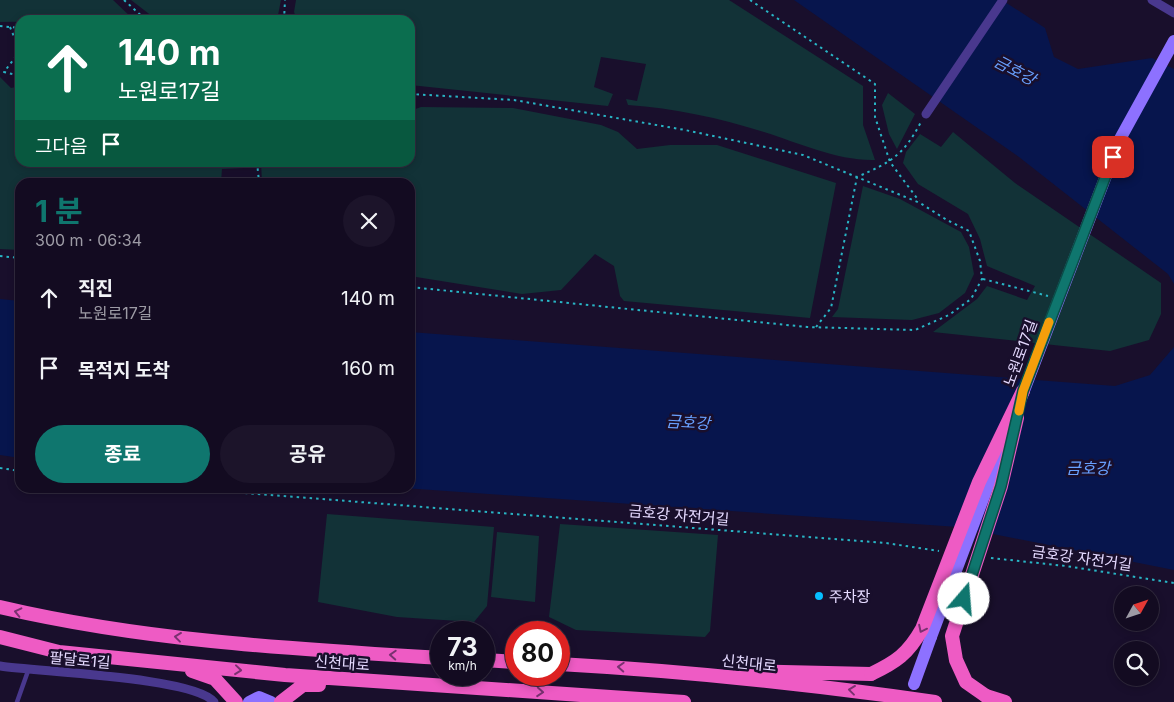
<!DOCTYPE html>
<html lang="ko">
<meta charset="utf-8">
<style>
:root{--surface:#130b21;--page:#1c142a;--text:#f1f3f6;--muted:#9d9ba5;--line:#322b3f;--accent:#0f766e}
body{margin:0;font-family:Inter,"Noto Sans KR",sans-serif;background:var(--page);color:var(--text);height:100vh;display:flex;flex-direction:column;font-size:19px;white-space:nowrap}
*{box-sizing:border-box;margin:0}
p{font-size:16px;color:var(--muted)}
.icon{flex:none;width:28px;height:28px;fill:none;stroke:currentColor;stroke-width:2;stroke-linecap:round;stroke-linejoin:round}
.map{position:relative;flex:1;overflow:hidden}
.panel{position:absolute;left:15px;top:178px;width:400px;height:315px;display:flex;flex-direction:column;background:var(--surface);border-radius:15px;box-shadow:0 2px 8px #0003,0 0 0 1px var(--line)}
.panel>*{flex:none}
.hud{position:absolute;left:15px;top:15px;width:400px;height:152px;border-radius:15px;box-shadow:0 2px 8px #0003,0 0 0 1px var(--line);background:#0b6e4f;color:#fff;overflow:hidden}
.needle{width:32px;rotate:50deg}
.tools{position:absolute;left:1114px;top:586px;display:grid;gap:10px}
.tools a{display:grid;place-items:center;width:45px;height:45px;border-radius:50%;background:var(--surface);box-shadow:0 2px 8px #0003,0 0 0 1px var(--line);font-size:25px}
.speed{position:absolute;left:430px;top:621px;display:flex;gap:10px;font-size:25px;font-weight:700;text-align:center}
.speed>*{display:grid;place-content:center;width:65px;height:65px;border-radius:50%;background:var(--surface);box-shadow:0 2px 8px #0003,0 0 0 1px var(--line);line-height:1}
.speed small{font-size:12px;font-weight:400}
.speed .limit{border:8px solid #d22;background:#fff;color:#111}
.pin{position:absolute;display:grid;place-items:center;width:42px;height:42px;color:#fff;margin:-21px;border-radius:10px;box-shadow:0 2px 8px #0006}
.me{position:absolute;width:55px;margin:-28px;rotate:18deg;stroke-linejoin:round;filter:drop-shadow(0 0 4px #0008)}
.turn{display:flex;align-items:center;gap:18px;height:105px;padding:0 20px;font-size:22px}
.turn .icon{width:65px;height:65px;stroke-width:2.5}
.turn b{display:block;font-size:35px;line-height:42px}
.then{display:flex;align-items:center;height:48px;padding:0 20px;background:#0003;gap:10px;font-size:19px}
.round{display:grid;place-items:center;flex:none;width:52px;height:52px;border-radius:26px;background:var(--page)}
.overview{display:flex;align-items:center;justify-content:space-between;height:85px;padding:0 20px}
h1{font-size:30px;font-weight:700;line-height:38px;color:var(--accent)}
.primary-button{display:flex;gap:10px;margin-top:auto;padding:10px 20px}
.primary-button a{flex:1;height:58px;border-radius:30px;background:var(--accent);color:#fff;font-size:20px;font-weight:700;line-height:58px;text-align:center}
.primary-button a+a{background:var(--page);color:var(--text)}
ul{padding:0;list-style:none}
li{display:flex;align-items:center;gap:15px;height:70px;padding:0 20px}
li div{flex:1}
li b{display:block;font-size:19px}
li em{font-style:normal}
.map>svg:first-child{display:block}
.green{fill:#123237}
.water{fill:#07154d}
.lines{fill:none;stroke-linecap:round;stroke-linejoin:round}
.path{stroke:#28b5c5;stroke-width:2;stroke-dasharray:2.5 4;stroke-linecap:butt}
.service{stroke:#49388e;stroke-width:4.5}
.minor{stroke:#49388e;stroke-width:9}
.secondary{stroke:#8d71ff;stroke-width:12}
.trunk{stroke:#ee5bc4;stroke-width:14}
.secondary-bridge{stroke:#8d71ff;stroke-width:12}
.trunk-bridge{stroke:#ee5bc4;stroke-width:14}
.oneway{stroke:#793170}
.route-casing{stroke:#0a4d48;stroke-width:12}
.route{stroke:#0f766e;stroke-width:9}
.slow{stroke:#f59e0b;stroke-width:9}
.poi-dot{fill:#06bdff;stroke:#190f2c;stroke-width:2}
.labels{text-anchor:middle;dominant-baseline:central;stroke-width:5;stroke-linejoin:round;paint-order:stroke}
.street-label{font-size:15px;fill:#e5daff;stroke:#190f2c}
.poi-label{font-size:15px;fill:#e5daff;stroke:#190f2c;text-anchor:start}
.water-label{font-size:16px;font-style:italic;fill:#68a0ff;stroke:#190f2c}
</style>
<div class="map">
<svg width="1174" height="702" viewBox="0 0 1174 702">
<rect width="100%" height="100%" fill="#190f2c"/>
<path class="green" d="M0 0H113L134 20 0 22Z
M131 0H281L277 20H157Z
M296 0H729L863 86V125L875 160C838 161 799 143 764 132 719 118 674 108 628 105L626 99 637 101 646 64 601 57 594 87 613 94 608 106 410 85V20H297L294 12Z
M0 77 11 88 20 86V162H244V168L222 169 221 182H20V250L0 249Z
M888 93 915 114 897 149 889 134 882 105Z
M421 107 513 108 601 125 618 132 637 149 670 145H717L836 183 810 318 624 301 620 296 614 266 595 254 561 290 522 294 410 276V182H262L261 163 410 162V111Z
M953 132 1015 183 1161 283V314L1149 340 1110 351 933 332 977 299 987 286 1027 300 1035 286 987 266 980 239 968 214 918 184 903 163 906 152 920 134 941 147Z
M863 186 900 199 961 232 969 247 974 274 965 293 939 313 912 320 832 317 838 309Z
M327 514 494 527 487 606 474 622 397 617 318 602Z
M560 524 718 535 710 631 705 637 576 630 549 617Z
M497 532 539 536 535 602 491 597Z"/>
<path class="water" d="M794 0H1002L1045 28 1054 57 1078 69 1152 58 1174 69V284L1168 274 1019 157Z
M0 299 20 301V458L0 455Z
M410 332 1115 386 1150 375 1174 347V570L958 527 404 488H410Z"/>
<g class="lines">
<path class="path" d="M124 0 146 20
M750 0 875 84V117L890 162 919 201
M284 20 285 0
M0 26 20 28
M10 27 20 51 4 72 20 76
M410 94 514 100 685 130 803 155 920 203 947 220 969 231 980 261 982 279 971 299 949 315 915 330 807 327 410 287
M257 162 259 182
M0 256 20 258
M983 279 1048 296
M816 327 831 308 857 177C891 162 903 156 921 122
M0 468 20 471
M180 488 886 543 939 551
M991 558 1066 566 1174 583"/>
<path class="service" d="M17 702 28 671"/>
<path class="minor" d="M1152 0 1174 13
M926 114 1003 0
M0 666C37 672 194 677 214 702"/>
<path class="secondary" d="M914 684 931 637
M249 702 259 697 271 702"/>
<path class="trunk" d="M0 607C145 641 293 649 441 658
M0 637 59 652 285 675 684 702
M484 660 516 662
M559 664C685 671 810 684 935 702
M192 671 215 679 236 702
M746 671 871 674
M986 696 1005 702
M281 702 303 685H319"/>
<path class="secondary-bridge" d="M1020 401 1120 139 1174 41
M931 637 1004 443"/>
<path class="trunk-bridge" d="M871 674C896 662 908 654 922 629L979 482 1023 391
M986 696 966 682 956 660 952 636 1001 486 1017 418"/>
</g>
<defs><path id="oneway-chevron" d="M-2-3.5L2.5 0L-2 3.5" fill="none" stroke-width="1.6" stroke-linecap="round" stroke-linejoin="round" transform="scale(1.25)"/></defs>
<g class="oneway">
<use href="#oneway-chevron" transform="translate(18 612) rotate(-167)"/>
<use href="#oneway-chevron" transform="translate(922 629) rotate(116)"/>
<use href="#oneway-chevron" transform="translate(178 637) rotate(-173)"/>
<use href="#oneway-chevron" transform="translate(393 655) rotate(-177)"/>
<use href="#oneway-chevron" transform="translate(621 667) rotate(-177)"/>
<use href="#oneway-chevron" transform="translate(238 670) rotate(6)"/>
<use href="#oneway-chevron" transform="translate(852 690) rotate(-173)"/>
<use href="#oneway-chevron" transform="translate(540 692) rotate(4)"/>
</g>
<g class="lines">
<g class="route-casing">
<path id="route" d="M964 599 1001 486 1023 391 1113 157"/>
</g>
<use href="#route" class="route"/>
<path class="slow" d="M1019 411 1023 391 1049 322"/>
</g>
<circle class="poi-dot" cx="819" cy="596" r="5"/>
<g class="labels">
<g class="street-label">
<text transform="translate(1020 353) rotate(-70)">노원로17길</text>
<text transform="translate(679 515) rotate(5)">금호강 자전거길</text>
<text transform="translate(1082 558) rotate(8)">금호강 자전거길</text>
<text transform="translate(80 660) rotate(5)">팔달로1길</text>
<text transform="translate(342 663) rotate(4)">신천대로</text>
<text transform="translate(749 663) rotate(6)">신천대로</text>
</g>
<g class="poi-label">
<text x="829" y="596">주차장</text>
</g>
<g class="water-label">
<text transform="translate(1015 70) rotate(28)">금호강</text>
<text transform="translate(688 422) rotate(3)">금호강</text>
<text x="1088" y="468">금호강</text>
</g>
</g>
</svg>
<div class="tools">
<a><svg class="needle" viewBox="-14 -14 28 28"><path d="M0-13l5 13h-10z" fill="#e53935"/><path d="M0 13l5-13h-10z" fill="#9d9ba5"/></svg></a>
<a><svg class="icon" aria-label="search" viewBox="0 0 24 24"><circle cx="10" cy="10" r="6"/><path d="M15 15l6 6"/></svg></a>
</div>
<div class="speed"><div>73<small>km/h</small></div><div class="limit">80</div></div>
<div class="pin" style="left:1113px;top:157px;background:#d93025"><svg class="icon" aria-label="arrive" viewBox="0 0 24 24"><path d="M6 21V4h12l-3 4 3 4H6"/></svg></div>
<svg class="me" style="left:964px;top:599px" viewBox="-20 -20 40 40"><circle r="19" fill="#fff"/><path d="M0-13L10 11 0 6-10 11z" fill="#0f766e"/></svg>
<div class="hud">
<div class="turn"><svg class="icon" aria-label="ahead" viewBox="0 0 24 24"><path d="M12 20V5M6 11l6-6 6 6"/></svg><div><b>140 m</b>노원로17길</div></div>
<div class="then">그다음<svg class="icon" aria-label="arrive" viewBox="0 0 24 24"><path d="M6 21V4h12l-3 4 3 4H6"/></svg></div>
</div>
<section class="panel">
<div class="overview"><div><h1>1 분</h1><p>300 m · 06:34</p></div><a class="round"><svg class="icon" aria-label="close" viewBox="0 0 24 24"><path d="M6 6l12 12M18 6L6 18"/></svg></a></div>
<ul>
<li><svg class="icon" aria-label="ahead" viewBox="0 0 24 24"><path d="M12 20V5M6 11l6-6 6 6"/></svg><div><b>직진</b><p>노원로17길</p></div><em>140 m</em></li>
<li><svg class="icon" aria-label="arrive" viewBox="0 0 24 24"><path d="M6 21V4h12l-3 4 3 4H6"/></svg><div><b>목적지 도착</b></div><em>160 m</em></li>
</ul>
<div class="primary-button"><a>종료</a><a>공유</a></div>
</section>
</div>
